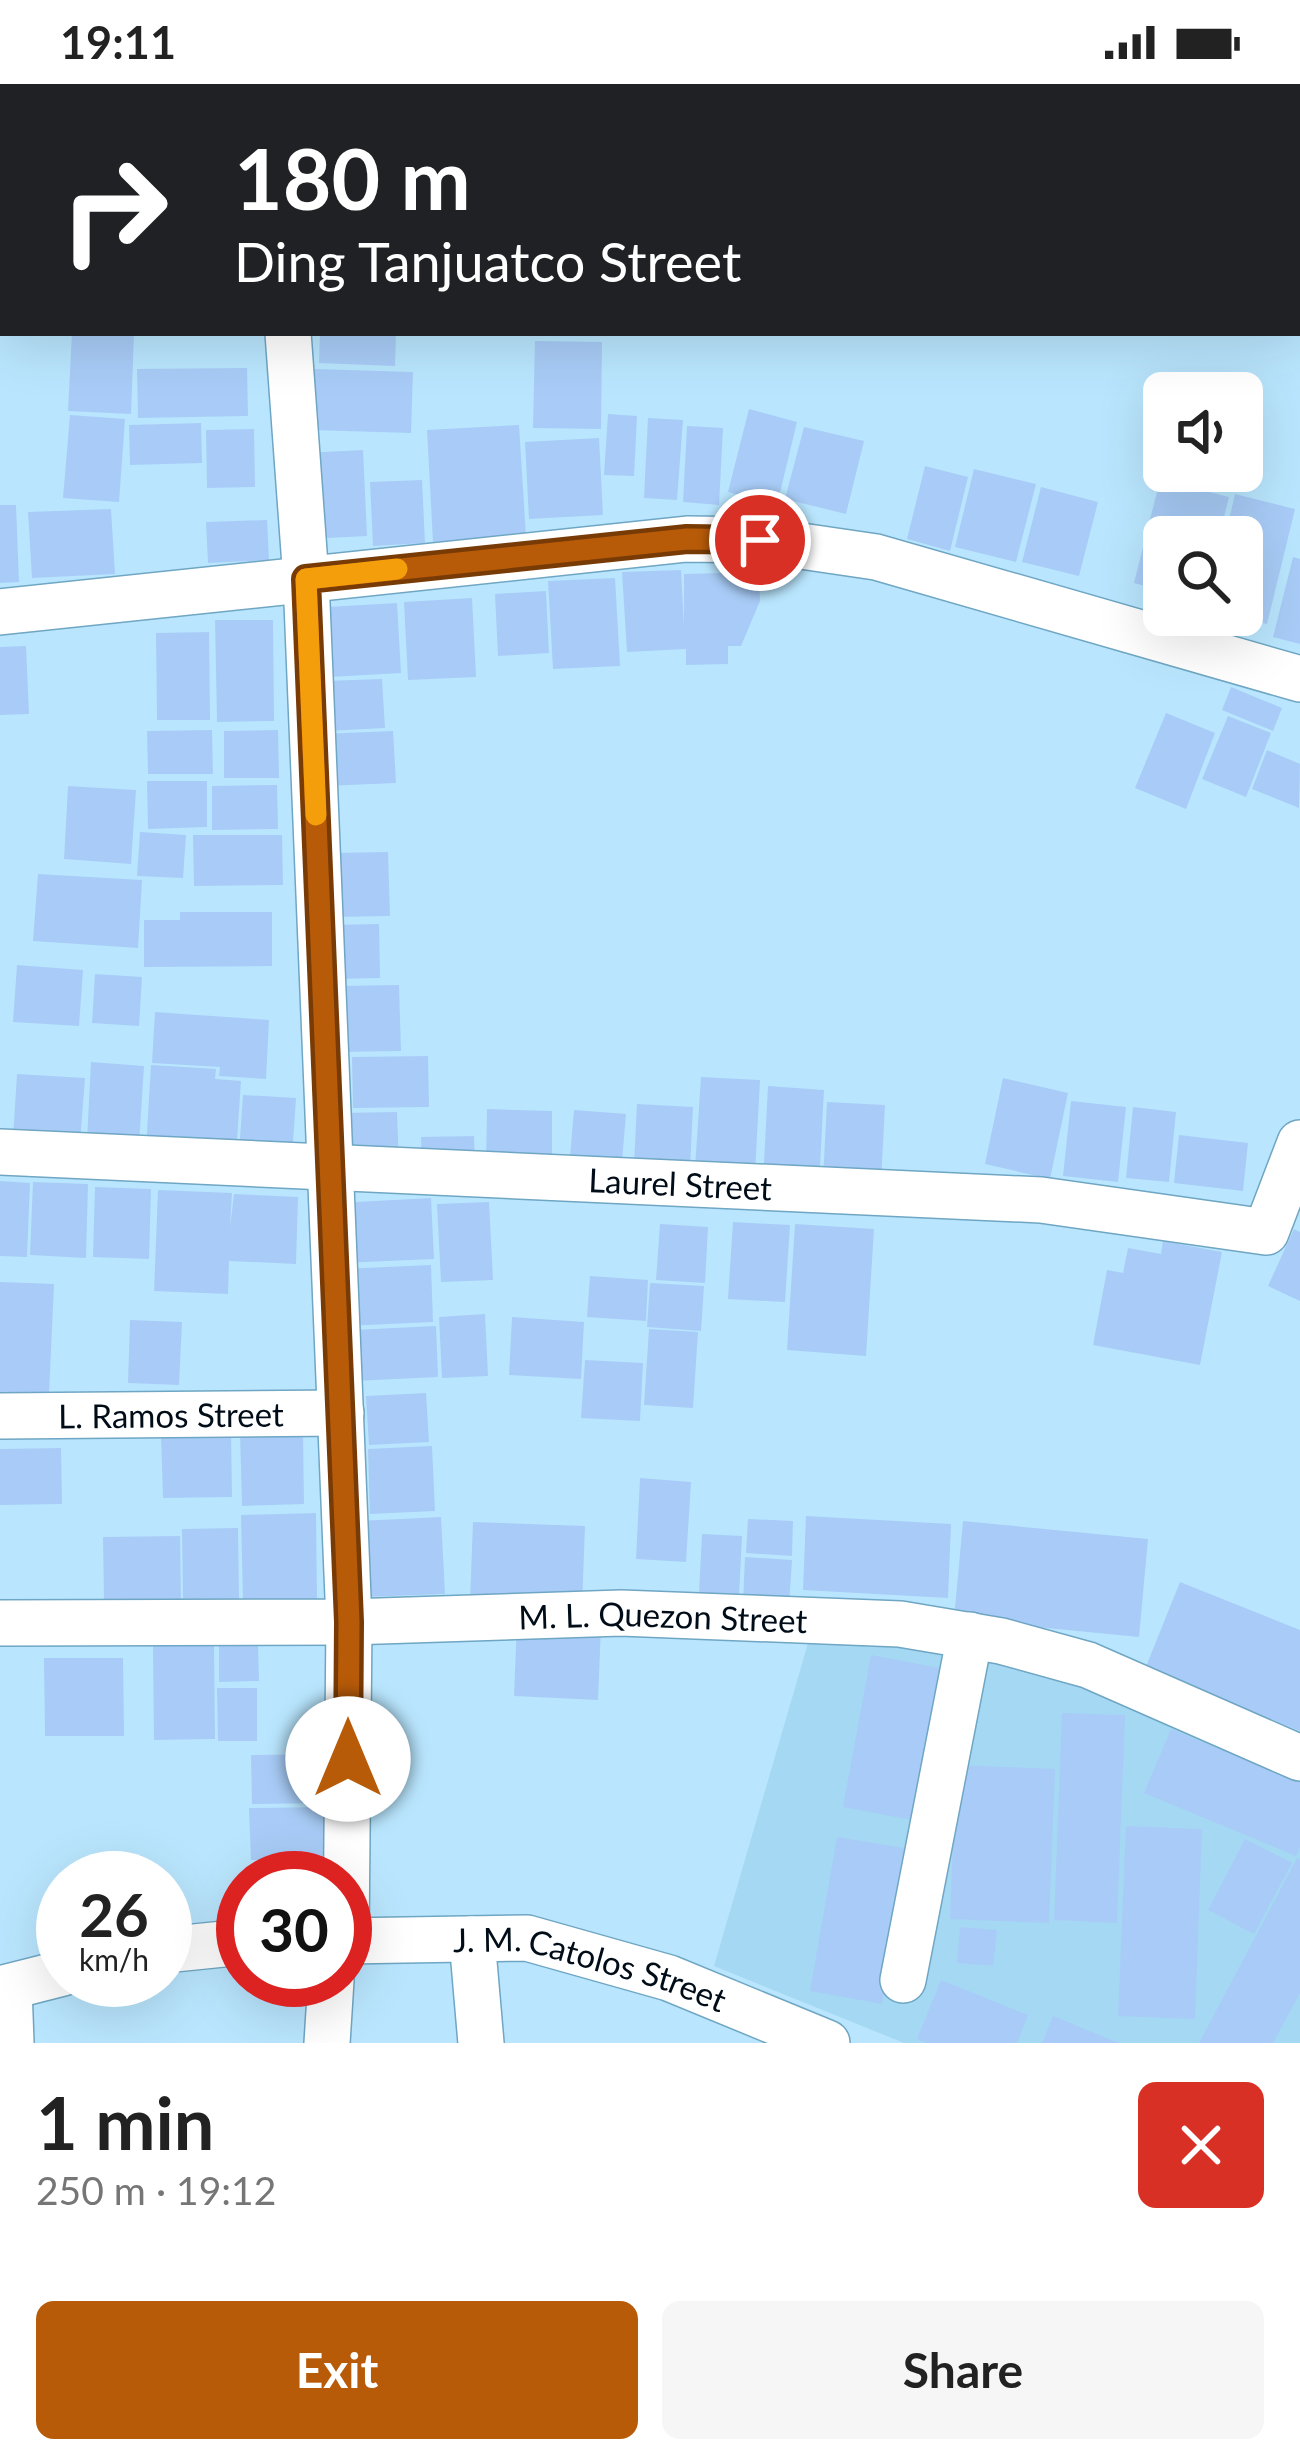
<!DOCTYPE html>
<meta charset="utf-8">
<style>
:root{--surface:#fff;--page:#f6f6f6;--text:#222;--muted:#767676;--accent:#b85b09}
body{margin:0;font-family:Lato,sans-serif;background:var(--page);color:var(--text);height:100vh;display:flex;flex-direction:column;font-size:45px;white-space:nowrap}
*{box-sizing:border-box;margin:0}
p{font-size:39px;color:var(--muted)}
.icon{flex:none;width:66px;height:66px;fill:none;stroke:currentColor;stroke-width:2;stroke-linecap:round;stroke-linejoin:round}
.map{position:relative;height:1959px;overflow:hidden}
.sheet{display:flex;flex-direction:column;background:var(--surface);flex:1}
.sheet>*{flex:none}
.guide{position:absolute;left:0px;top:0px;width:1302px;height:252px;box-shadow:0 12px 48px #0002;background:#202124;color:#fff;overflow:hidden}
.controls{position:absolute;left:1143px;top:288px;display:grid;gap:24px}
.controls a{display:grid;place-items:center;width:120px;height:120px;border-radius:18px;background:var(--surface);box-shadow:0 12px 48px #0002;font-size:60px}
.speed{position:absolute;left:36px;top:1767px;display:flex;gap:24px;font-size:60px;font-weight:700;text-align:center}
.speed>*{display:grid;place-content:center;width:156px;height:156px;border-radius:50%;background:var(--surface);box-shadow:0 12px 48px #0002;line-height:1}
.speed small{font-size:30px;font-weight:400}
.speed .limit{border:18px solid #d22;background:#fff;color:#111}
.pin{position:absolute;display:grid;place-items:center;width:102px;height:102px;color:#fff;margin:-51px;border:6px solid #fff;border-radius:50%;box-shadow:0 3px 12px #0007}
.me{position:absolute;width:132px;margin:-66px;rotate:0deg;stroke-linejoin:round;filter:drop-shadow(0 0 9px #0008)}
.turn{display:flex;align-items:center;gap:42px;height:252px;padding:0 36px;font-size:54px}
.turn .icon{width:156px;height:156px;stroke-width:2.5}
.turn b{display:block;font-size:84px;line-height:102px}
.round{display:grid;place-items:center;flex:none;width:126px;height:126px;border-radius:18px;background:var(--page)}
.summary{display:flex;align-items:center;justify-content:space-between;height:204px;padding:0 36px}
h1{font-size:72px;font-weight:700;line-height:90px}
.primary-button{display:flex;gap:24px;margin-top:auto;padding:24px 36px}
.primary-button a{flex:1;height:138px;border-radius:18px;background:var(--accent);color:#fff;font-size:48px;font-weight:700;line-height:138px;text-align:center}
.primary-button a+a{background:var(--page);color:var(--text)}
.status{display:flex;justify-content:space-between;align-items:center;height:84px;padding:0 60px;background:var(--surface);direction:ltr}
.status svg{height:33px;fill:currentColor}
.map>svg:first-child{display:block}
.built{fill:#a5d8f3}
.building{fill:#a8ccf7}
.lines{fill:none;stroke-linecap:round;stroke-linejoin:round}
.minor-casing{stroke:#6fa6c3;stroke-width:48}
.minor{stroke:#fff;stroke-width:45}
.route-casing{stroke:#783b06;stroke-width:30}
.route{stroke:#b85b09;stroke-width:21}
.slow{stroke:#f59e0b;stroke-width:21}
.labels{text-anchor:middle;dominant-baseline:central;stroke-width:9;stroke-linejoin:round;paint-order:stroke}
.street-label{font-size:33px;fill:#000d18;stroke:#b9e6fe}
</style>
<div class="status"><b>19:11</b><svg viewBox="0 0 49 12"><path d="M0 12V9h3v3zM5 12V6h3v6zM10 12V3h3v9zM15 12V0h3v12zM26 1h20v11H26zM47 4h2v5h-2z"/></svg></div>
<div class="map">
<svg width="1300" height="1959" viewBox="0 0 1300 1959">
<rect width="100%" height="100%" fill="#b9e6fe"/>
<path class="built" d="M813 1542 950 1559 1130 1609 1300 1683V1959H904L714 1882Z"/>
<path class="building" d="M72 249H134L131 330 68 327Z
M320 249H396L395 282 319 279Z
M535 257 602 258 601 345 533 344Z
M247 284 248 332 138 334 137 285Z
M313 285 413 288 411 349 311 346Z
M749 325 797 338 777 421 728 408Z
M608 330 637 332 634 392 604 391Z
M70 331 125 335 119 418 63 414Z
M648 334 683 336 677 416 644 414Z
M201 339 202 379 130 381 129 341Z
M519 341 526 453 433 458 427 346Z
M687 342 723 344 719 421 683 418Z
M804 343 864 357 846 430 785 415Z
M254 345 255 403 207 404 206 346Z
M599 354 603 431 529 435 525 358Z
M363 366 367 452 309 455 304 369Z
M925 382 968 393 950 467 907 455Z
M974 385 1036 400 1016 478 955 463Z
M422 396 425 459 373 462 370 398Z
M1160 396 1229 413 1219 453H1164V507L1134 499Z
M1041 403 1098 418 1079 492 1022 478Z
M1235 410 1295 425 1267 540 1242 534V453H1225Z
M0 421H16L19 498 0 499Z
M111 425 115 490 32 494 28 428Z
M267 436 269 476 208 479 206 438Z
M1293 473 1300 475V560L1273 553Z
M681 486 684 542V490L759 488 760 517 741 562H728V580L686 581V565L627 568 622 488Z
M615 494 620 582 553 585 548 497Z
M546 507 549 569 498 572 495 510Z
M472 514 476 593 408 596 404 518Z
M397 519 401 589 330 593 327 523Z
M215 536H273L274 637 217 638Z
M209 548 210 636H157L156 549Z
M26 562 29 630 0 631V563Z
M382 595 385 644 327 647 324 597Z
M1231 603 1282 624 1273 647 1222 626Z
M1166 629 1215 649 1186 725 1135 704Z
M1228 632 1271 649 1246 713 1202 695Z
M212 646 213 690H148L147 647Z
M278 646 279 694H224V647Z
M393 647 396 699 324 702 321 650Z
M1267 666 1300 680 1299 724 1252 705Z
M147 697H207V743L148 745Z
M277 701 278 745 212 746V702Z
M68 702 136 706 131 780 64 775Z
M140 748 186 751 183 794 137 792Z
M193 751H282L283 801 194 802Z
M388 768 390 832 334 833 333 769Z
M38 790 142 796 138 864 33 857Z
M180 828H272V882L144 883V836H180Z
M379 840 380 894 333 895 332 841Z
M17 881 83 886 79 942 13 938Z
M95 890 142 893 139 942 92 939Z
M399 901 401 967 338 968 337 902Z
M155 928 269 936 266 995 219 992 220 983 152 979Z
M428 972 429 1023 353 1024 352 973Z
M91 978 144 982 139 1060 87 1056Z
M151 981 216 985 215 995 241 997 236 1071 146 1065Z
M17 990 85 994 80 1058 13 1054Z
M701 993 760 996 755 1088 695 1084Z
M1003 994 1068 1009 1050 1095 985 1080Z
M768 1002 824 1006 819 1101 763 1098Z
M243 1011 296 1014 292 1073 239 1069Z
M1071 1017 1126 1023 1118 1098 1063 1092Z
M827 1018 885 1021 881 1098 823 1094Z
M637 1020 693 1023 690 1083 634 1080Z
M1133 1023 1176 1028 1169 1098 1126 1094Z
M487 1025 552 1027V1082L486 1081Z
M574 1026 626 1030 621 1089 569 1085Z
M397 1028 399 1081 342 1083 341 1029Z
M1179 1051 1248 1059 1243 1107 1174 1099Z
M474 1052 475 1081 422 1082 421 1053Z
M0 1097 30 1099 27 1173 0 1172Z
M33 1098 88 1100 86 1174 30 1171Z
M95 1103 151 1105 149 1175 93 1173Z
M158 1106 232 1109 230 1144 234 1110 298 1113 296 1180 229 1177 228 1210 154 1207Z
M431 1114 434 1175 341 1179 338 1119Z
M489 1118 493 1196 441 1198 437 1120Z
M733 1138 790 1141 785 1218 728 1215Z
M660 1140 708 1143 705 1199 656 1196Z
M795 1140 874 1145 866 1272 787 1266Z
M1294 1145 1300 1148V1217L1268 1202Z
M1163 1157 1222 1168 1200 1281 1093 1261 1107 1186 1123 1189 1128 1164 1161 1170Z
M431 1181 433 1238 346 1242 343 1185Z
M590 1192 648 1196 646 1237 587 1233Z
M0 1198 54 1200 49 1311 0 1309Z
M650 1199 704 1202 701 1247 647 1243Z
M485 1230 488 1292 442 1294 439 1233Z
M512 1233 584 1238 581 1295 509 1291Z
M130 1236 182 1238 179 1301 128 1299Z
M436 1242 438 1293 354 1297 352 1246Z
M649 1245 698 1248 693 1324 644 1321Z
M585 1276 643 1279 640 1337 581 1334Z
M426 1309 429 1358 369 1361 366 1312Z
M303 1347 304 1420 242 1422 240 1348Z
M231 1349 232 1413 163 1414 161 1350Z
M432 1362 435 1427 370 1430 368 1365Z
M61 1364 62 1420 0 1421V1365Z
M640 1394 691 1398 686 1478 636 1475Z
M316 1429 317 1516 243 1518 241 1431Z
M806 1432 951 1440 948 1514 803 1506Z
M441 1433 445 1510 363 1513 359 1437Z
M748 1435 793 1437 792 1472 746 1469Z
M963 1437 1148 1455 1139 1553 954 1535Z
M473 1438 585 1442 582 1521 470 1517Z
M238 1444 239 1515H183L182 1445Z
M702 1450 742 1452 739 1512 699 1509Z
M180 1452 181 1518 104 1519 103 1453Z
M745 1473 792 1476 789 1521 743 1518Z
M1180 1498 1300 1546V1647L1145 1585Z
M517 1539 601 1543 598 1616 514 1612Z
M219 1560 258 1561 259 1597 219 1598Z
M214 1561 215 1655 154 1656 153 1562Z
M871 1571 940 1584 912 1736 843 1723Z
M44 1574H123L124 1652H45Z
M217 1604H257V1657H218Z
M1062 1629 1125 1631 1117 1839 1054 1836Z
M1171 1645 1300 1698V1763L1296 1772 1144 1709Z
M329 1670 330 1719 252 1720 251 1671Z
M956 1681 1055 1685 1049 1839 950 1835Z
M333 1723 334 1775 251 1776 249 1724Z
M1126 1742 1202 1745 1195 1935 1118 1932Z
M837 1753 910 1765 882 1920 810 1907Z
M1245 1755 1292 1779 1254 1850 1208 1826Z
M1297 1774 1300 1776V1909L1273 1959H1199Z
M324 1780V1794H253V1781Z
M960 1843 997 1846 993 1882 957 1879Z
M941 1896 1028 1931 1017 1959H926L917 1955Z
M1053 1932 1119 1959H1042Z"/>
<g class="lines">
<g class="minor-casing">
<g id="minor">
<path d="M286 3V0"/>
<path d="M0 79 3 80"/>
<path d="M1299 215H1300"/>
<path d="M288 249 306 495 349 1538 346 1857"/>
<path d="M0 528 687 455 760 456 876 473 1300 595"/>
<path id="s1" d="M0 1068 1041 1116 1266 1148 1300 1059"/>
<path id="s2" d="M0 1332 341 1329"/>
<path id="s3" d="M0 1539 349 1538 621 1529 900 1540 1001 1557 1088 1581 1300 1674"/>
<path d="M472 1855 481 1959"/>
<path id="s4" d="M345 1857 527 1854 669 1894 827 1959"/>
<path d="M165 1866 243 1858"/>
<path d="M903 1896 970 1551"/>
<path d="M9 1903 11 1959"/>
<path d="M0 1905 63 1889"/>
<path d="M327 1959 331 1896"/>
</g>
</g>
<use href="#minor" class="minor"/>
</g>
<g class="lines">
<g class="route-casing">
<path id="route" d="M348 1675 349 1538 306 495 687 455 760 456"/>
</g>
<use href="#route" class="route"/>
<path class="slow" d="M316 731 306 495 397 485"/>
</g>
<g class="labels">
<g class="street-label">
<text stroke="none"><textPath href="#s1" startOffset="681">Laurel Street</textPath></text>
<text stroke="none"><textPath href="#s2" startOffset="171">L. Ramos Street</textPath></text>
<text stroke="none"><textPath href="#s3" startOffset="663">M. L. Quezon Street</textPath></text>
<text stroke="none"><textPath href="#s4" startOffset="249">J. M. Catolos Street</textPath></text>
</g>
</g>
</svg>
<div class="controls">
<a><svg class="icon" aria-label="sound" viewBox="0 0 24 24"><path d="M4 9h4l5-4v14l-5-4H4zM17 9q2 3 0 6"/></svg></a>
<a><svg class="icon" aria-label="search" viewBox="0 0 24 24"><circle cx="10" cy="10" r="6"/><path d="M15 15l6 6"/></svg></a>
</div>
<div class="speed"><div>26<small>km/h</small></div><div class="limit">30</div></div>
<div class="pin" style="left:760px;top:456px;background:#d93025"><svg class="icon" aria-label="arrive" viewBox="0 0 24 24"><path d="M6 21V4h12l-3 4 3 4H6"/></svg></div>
<svg class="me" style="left:348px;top:1675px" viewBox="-20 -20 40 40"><circle r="19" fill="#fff"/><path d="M0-13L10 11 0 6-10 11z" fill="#b85b09"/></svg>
<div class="guide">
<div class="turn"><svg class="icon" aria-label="right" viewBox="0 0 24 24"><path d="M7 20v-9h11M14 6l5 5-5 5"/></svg><div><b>180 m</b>Ding Tanjuatco Street</div></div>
</div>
</div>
<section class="sheet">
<div class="summary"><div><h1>1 min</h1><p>250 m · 19:12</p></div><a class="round" style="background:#d93025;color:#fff"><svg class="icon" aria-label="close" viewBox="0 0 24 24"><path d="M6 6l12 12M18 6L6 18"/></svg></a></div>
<div class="primary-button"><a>Exit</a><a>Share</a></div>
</section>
